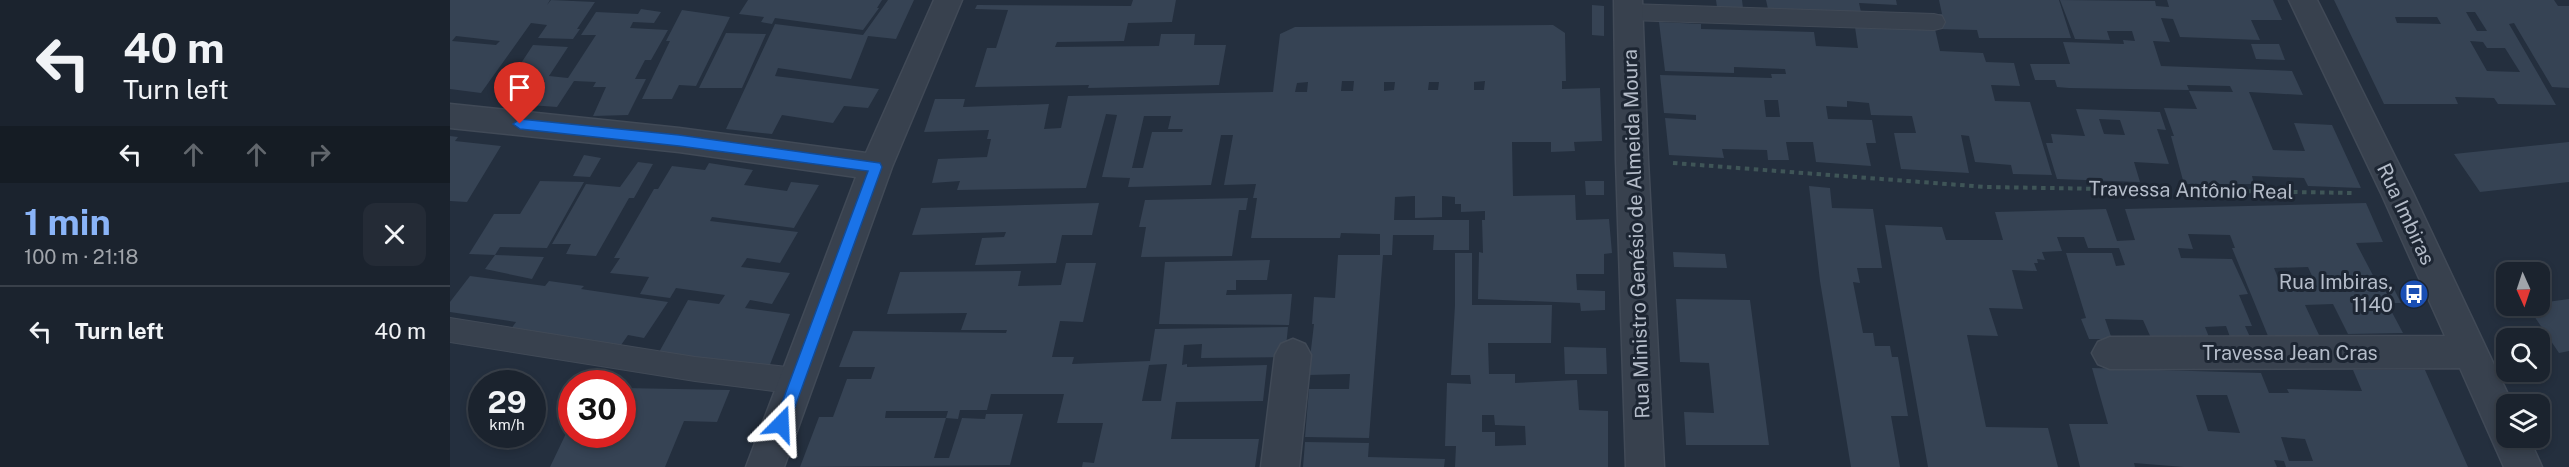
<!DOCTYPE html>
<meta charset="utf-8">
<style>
:root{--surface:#1b232e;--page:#242b36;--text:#f1f3f6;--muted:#a0a4aa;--line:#39404a;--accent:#8ab4f8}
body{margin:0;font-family:"Public Sans",sans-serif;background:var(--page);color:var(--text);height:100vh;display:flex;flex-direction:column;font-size:22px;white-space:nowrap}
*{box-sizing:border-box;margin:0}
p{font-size:20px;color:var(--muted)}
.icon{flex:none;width:33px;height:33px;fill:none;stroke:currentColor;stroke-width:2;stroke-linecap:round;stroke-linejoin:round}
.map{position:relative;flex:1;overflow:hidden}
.details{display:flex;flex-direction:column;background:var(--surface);width:450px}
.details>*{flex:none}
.guide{background:#1b232e;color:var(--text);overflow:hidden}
.needle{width:39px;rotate:177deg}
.tools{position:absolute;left:2046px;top:262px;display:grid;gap:12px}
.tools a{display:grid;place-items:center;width:54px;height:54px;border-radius:12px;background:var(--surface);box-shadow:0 3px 9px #0003,0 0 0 2px var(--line);font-size:30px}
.speed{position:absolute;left:18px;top:370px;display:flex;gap:12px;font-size:30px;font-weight:700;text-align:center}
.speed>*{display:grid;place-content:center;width:78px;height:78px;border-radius:50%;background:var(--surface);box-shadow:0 3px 9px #0003,0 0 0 2px var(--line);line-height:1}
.speed small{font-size:15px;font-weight:400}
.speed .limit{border:9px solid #d22;background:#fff;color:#111}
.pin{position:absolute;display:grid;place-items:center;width:51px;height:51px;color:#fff;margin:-62px -26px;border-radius:50% 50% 50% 0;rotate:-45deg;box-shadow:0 0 6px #0007}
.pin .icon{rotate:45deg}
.me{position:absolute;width:66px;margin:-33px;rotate:21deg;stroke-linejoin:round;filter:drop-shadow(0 0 4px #0008)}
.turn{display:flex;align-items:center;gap:21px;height:126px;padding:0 24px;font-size:27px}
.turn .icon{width:78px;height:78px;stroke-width:2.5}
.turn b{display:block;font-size:42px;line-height:51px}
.lanes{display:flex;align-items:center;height:57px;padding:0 24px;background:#0003;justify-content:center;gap:30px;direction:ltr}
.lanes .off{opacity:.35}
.round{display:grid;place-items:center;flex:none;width:63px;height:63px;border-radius:12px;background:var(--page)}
.summary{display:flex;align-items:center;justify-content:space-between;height:102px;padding:0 24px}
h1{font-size:36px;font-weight:700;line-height:45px;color:var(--accent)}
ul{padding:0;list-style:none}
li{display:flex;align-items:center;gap:18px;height:90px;padding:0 24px;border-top:2px solid var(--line)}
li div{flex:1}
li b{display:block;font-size:22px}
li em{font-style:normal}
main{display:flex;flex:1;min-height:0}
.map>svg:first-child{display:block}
.building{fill:#364354;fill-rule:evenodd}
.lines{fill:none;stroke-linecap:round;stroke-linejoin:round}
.service-casing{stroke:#414a57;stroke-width:2}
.minor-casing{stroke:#414a57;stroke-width:3}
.path{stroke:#3f5557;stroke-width:4;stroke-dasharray:4.5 4.5;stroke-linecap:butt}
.service{fill:#38414e;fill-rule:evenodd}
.minor{fill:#38414e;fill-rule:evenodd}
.route{fill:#1a73e8;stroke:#114b97;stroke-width:1.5}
.labels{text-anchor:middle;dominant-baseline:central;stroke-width:6;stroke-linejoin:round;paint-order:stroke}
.street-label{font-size:20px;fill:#b4bcc9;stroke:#1d2633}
.poi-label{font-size:20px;fill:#b4bcc9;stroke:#1d2633;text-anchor:end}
</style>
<main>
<section class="details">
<div class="guide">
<div class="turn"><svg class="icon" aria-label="left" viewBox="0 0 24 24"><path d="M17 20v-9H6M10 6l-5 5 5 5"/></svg><div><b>40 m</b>Turn left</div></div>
<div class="lanes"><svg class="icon" aria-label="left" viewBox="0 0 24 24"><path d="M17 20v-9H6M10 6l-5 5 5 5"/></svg><svg class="icon off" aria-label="ahead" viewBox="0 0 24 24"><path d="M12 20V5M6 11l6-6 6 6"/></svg><svg class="icon off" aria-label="ahead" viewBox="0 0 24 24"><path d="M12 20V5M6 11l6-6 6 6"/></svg><svg class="icon off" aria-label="right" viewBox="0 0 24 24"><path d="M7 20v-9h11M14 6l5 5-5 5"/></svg></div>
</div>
<div class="summary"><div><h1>1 min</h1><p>100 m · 21:18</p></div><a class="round"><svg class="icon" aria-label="close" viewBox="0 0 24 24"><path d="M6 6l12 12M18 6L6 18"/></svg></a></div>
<ul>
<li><svg class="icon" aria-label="left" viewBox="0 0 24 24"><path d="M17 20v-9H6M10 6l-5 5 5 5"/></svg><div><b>Turn left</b></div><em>40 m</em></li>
</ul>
</section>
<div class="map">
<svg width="2119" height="467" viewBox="0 0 2119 467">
<rect width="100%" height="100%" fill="#242f3e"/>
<path class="building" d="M0 0H100L97 5 101 0 145 2 127 29H130L123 39 88 38 97 25 81 23 31 93 0 89ZM6 36 50 41 46 45 2 41Z
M298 0H432L427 8H429L413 30 325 18 322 24 311 22 314 17 289 14Z
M438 0H464L446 39 418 36 401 79 328 68 325 76 429 89 418 108 394 106 383 123 332 115 322 134 276 129 325 24 413 35Z
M683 0H726L722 22 678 23 674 41 607 42 605 47 709 46 711 34H745L744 45H776L769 85 638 88 639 85 525 87 537 48H546L558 10 525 9 527 5 681 6Z
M1266 0H1292L1293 8 1267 7Z
M1316 0H1446L1447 5 1409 3 1411 12 1318 9Z
M1489 0H1609L1621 38H1529L1527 30 1487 29 1485 14H1492Z
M1610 0 1705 1 1706 6 1719 7 1717 0H1823L1832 20H1801L1810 40 1730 37 1723 19 1711 18 1720 42 1703 41 1711 66 1842 71 1853 95 1799 92 1823 150 1855 151 1844 123 1882 125 1911 188 1858 186 1854 178 1802 176 1804 184H1734L1721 136H1724L1714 108 1747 109 1739 91 1783 92 1780 86 1737 85 1739 90 1619 88 1607 87 1605 80H1585L1580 64H1620L1613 42 1674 44 1673 40 1685 41 1682 31H1657L1660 40 1625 39Z
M1884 0H2104L2108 6H2119V88L2102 87 2064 23 2059 24 2106 105 2048 104 2044 98 2005 97 2008 104H1934ZM2016 12H2025L2037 31H2027ZM1945 17H1987L1991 24 1947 23ZM2020 41 2033 42 2037 48H2055L2070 72 2037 71Z
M1142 5 1154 6V36L1142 35Z
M191 9 211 12 204 23 183 22 180 28 218 30 201 60H195L185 79H196L178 115 143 116 156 87H143L146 82 124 81 107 107 80 105 95 81 60 80 83 45 118 47 99 76 118 78 146 35H131L146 12 188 14Z
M232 10 280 17 246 86 229 85 222 99H192L220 41H216Z
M1209 22 1251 24V29L1364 32 1366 46 1408 48 1405 27 1485 29 1490 51 1533 53 1536 62 1564 63 1570 86 1541 85 1545 101 1580 102 1602 175 1563 174 1561 165 1525 162 1519 136 1511 135 1519 173 1451 169 1444 133H1466L1462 116 1421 115 1419 103 1397 101V107L1376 106 1378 119 1422 120 1426 143H1416L1421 166 1366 162 1363 142H1336L1339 160H1318L1317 150 1272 149 1274 158 1219 155 1215 118 1246 120V115L1214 113 1210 75 1322 78 1321 74H1336L1335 69 1284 67V73L1215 71ZM1314 100H1328L1330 117H1316Z
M1103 25 1115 33 1116 81H1112V89L1150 88 1152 141 1124 142 1125 151 1101 152V142H1062L1063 196 1125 195 1126 220 1159 219 1162 253 1154 254V274H1126L1127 290 1155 291V310L1131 311 1130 303 1028 299 1029 252 1033 253 1032 220H1035V211L1011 212V204H1005V197L992 196V217L965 218V196L945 197 944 220H1019V250H983L984 235H943L942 255H933L919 438 855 437 859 389H899L900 374 858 375 864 324H862L864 297 885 298 888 255H930V234L891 233 890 238H801L807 198H803L806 184 774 185 783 135H771L761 185 678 187 680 178 652 177 667 115 656 114 636 188 507 190 510 181 482 183 488 159 537 157 541 139H537L539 130 474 132 485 99H515L513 107 599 104 594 129 611 128 618 96 823 92 830 34 845 27ZM892 81H904L903 91H891ZM1035 81 1034 90H1024V82ZM858 82 857 92H845L847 83ZM934 82H945L944 90 934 91ZM979 82H989L988 90H978ZM694 116H721L718 129H733L732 132H702L693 168H682Z
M276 33 316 34 292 88H249Z
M1801 44H1829L1835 60 1806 59Z
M1626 109 1710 112 1716 130 1707 129 1719 164 1684 162 1690 182 1607 179 1596 143H1603L1601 134 1635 136ZM1649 119 1670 120 1675 135 1654 134Z
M0 136 8 137 5 141 51 146 17 202 0 201Z
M2119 142V182L2030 192 2004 154Z
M134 155 151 158 140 177 123 176Z
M188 162 203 164 184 198H179L146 256 116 254 121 244H102L136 184 170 187Z
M259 163 303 170 294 185 337 191 341 182 369 185 344 228 262 217 260 221 348 232 330 263 297 258 291 267 340 273 322 304 300 300 295 308 340 314 319 367 208 354 238 300 269 304 275 295 226 288 220 298 190 294 199 277 160 273 170 258H164L204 189H208L222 166 255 170Z
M90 181 134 182 97 248 50 247 45 255 19 254 44 214H70Z
M1135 181H1154V195H1136Z
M1359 186 1380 188 1382 208 1423 209 1432 268H1407L1410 283 1403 282 1413 333H1423L1425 346H1440L1442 357H1448L1458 416H1441L1450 467H1401L1370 281Z
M798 198 796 210H789L782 256 691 257 696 227H689L695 200Z
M649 203 642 235H612L606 263 525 265 532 238 554 237 556 232 462 235 471 208Z
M1916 203 1933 242 1906 243 1928 285H1942L1951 303H1937L1953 333 1898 334 1883 304 1855 305 1869 335 1818 336 1782 248H1785L1780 235 1738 234 1743 249 1728 248 1731 258 1782 259 1798 294 1789 295 1802 326H1795L1800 337H1780L1776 326 1755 327 1759 337 1701 338 1693 320 1655 319 1662 339H1639L1631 319 1636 318 1616 253H1662L1666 266 1675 265 1669 248H1638L1634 237H1607L1612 251 1592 252 1595 260 1587 259 1588 263H1584L1587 271 1562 270 1573 309 1539 308 1548 336 1517 335 1536 427 1598 428 1608 467H1478L1435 225 1492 227 1496 240H1553L1545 212 1656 209 1667 241 1685 240 1675 209ZM1858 267 1867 287 1832 288 1824 268Z
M1223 252 1275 254 1277 268 1224 267Z
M1005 253H1022V305H1102L1101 343H1038L1039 374H1065V383L1127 380 1129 410 1158 411V467H1005L1006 446H995L997 383 1021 384 1020 375H1001L1005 305ZM1032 415H1044L1045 425 1075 426 1076 445 1045 446V432H1032Z
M45 255 94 257 82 279 35 269Z
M820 260 817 280H786V290H777L776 295 842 294 839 325 709 324 715 262Z
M616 263H646L633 322 610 321 602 357H624L622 364 700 361 705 329 838 327 835 357 751 358 752 344 734 345 732 365 737 364V367L817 365 813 401 726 402 721 439H809L805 467H632L633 462 644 463 653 423H607L614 394H541L537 410H510L508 419 496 418 498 411H436L435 418H496L484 458H499L512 418 535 419 536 414H573L560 465 350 467 369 417H383L397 379H421L425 367H389L403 331 556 333 557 330H511L517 313 437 314 450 272 571 271 568 286 611 285ZM717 364 711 401H692L699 365Z
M20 276 95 286 99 281 134 286 131 289 218 302 194 338 178 335 169 348 58 333 66 322 0 312V302Z
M1226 299 1300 300 1319 445H1236L1234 412 1264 413 1259 363 1230 362Z
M2119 299V351L2109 353 2080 310 2101 308 2097 302Z
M1114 347 1156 348 1157 374H1115Z
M1642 368 1811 373 1819 393H1839L1837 389 1912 391 1903 370H1975L2018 467H1836L1834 461 1824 460 1827 467H1734L1684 463 1685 467H1630L1619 424H1658ZM1746 395H1777L1790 433 1758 431ZM1831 437 1855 439 1863 461H1839Z
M172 388 280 390 267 422 234 421 215 467H100L122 421V435H172Z
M855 442 919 443 918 457 995 459 994 467H853Z"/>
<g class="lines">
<g class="service-casing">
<path id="service" d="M1179 4 1484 14 1492 16 1495 22 1492 28 1484 30 1179 20 1171 18 1168 12 1171 6Z
M0 318 245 357 347 368 357 372 361 381 357 390 347 394 245 381 0 342Z"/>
</g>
<g class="minor-casing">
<path id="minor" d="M484 0H512L442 167 334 467H296L406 177 229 152 0 128V104L229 128 416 153Z
M1164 0H1192L1198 160 1214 467H1176L1166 160Z
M1839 0H1867L1963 193 2063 405H2056V438H2079L2092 467H2054L2010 368 1660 369 1648 364 1642 353 1648 342 1660 337 1995 336 1931 193Z
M843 339 855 344 861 355 849 467H811L825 355 831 344Z"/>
</g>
<path class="path" d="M1223 163 1536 187 1904 193"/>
<use href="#service" class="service"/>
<use href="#minor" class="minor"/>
</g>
<path class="route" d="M70 119 229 135 430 163 432 167 337 429 331 431 326 429 324 424 418 171 229 146 70 129 63 124Z"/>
<defs>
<g id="bus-disc" transform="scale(1.5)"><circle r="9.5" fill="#1a4fb4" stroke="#1d2633"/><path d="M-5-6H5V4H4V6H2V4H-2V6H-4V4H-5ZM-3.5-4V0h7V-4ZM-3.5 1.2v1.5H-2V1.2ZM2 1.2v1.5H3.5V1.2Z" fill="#fff"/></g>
</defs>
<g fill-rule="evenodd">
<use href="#bus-disc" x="1964" y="294"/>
</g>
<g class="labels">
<g class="street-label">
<text transform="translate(1741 190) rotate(1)">Travessa Antônio Real</text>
<text transform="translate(1956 214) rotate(65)">Rua Imbiras</text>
<text transform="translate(1186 234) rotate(-92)">Rua Ministro Genésio de Almeida Moura</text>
<text x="1840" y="353">Travessa Jean Cras</text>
</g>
<g class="poi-label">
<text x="1943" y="282">Rua Imbiras,<tspan x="1943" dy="23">1140</tspan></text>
</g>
</g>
</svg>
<div class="tools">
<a><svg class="needle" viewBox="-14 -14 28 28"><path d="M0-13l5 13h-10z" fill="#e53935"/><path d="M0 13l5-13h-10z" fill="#a0a4aa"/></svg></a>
<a><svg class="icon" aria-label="search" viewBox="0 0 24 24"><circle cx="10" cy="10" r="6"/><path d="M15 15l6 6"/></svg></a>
<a><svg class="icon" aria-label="layers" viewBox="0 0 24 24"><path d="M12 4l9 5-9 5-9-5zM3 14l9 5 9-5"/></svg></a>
</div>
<div class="speed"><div>29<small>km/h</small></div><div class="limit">30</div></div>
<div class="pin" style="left:70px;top:124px;background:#d93025"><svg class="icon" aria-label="arrive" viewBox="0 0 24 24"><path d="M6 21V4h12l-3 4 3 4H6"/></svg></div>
<svg class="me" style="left:331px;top:424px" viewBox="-20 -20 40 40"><path d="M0-17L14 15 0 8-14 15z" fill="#1a73e8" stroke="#fff" stroke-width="4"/></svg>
</div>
</main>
